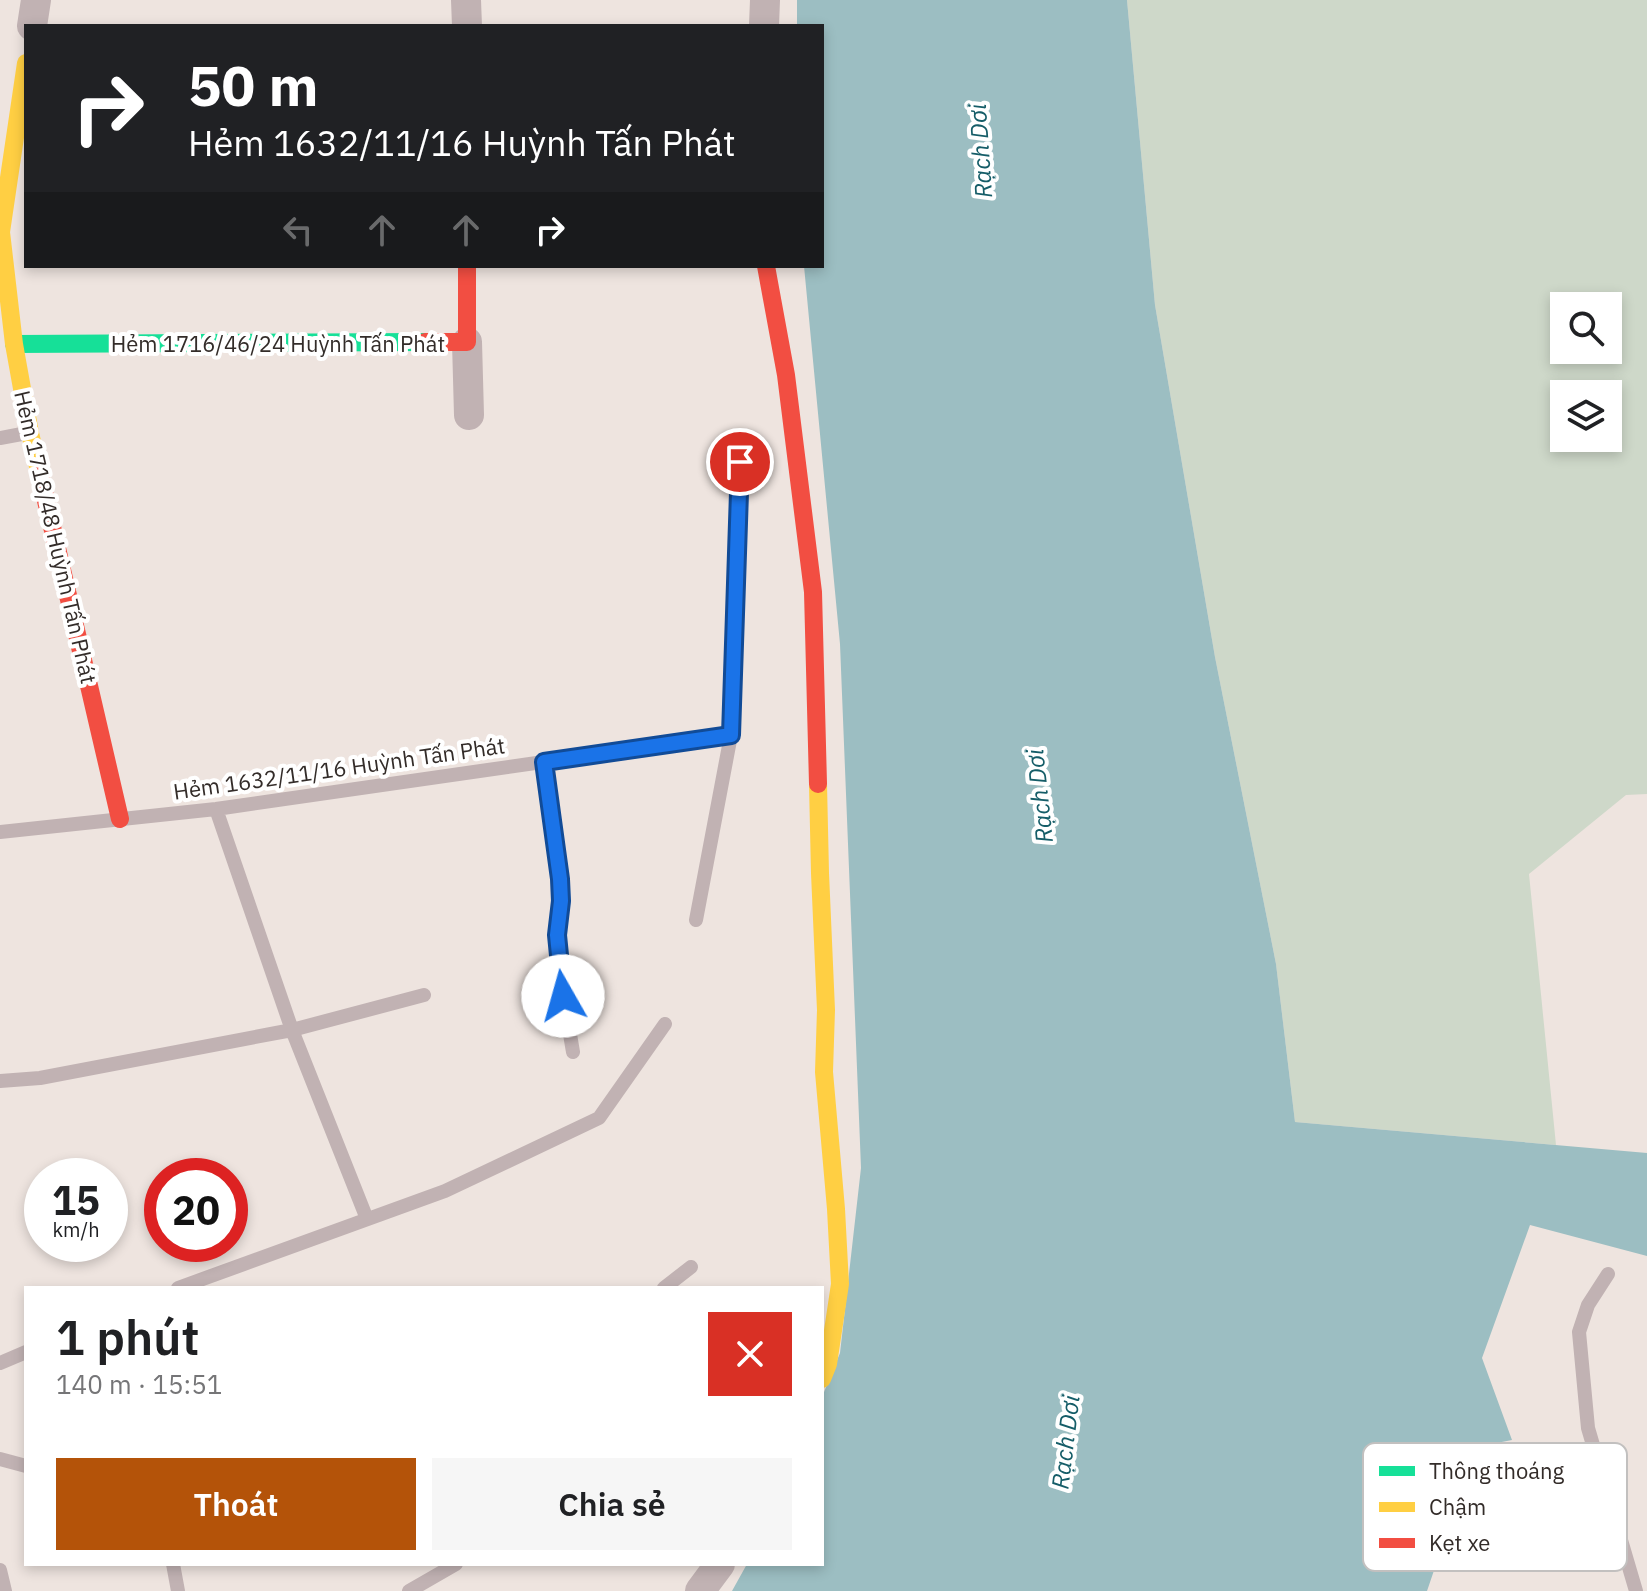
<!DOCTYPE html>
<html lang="vi">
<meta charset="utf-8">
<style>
:root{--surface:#fff;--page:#f6f6f6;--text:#202124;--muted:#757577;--accent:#b45309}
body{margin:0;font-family:"IBM Plex Sans",sans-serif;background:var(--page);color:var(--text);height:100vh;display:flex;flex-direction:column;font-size:30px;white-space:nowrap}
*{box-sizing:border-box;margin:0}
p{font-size:26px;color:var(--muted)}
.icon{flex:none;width:44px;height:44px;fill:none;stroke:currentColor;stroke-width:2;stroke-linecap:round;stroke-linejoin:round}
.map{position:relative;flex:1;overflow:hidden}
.drawer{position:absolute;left:24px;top:1286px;width:800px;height:280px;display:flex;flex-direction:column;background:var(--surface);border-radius:0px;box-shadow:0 4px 12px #0003}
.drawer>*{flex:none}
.hud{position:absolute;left:24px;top:24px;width:800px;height:244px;border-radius:0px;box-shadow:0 4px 12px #0003;background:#202124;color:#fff;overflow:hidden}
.tools{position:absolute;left:1550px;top:292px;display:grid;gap:16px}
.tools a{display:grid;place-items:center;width:72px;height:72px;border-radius:0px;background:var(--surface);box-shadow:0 4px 12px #0003;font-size:40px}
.speed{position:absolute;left:24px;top:1158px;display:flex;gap:16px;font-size:40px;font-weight:700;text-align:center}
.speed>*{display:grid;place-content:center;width:104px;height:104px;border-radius:50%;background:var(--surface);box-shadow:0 4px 12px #0003;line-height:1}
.speed small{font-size:20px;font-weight:400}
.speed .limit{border:12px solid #d22;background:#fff;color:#111}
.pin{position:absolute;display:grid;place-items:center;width:68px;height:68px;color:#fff;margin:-34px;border:4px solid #fff;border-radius:50%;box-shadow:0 2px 8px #0007}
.me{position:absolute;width:88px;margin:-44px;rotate:353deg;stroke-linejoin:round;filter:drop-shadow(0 0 6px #0008)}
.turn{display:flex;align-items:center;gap:28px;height:168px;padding:0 32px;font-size:36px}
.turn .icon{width:104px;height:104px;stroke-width:2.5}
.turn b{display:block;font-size:56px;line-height:68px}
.lanes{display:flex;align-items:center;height:76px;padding:0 32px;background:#0003;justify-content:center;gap:40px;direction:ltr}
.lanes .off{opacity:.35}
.round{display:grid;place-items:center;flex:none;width:84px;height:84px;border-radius:0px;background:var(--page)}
.headline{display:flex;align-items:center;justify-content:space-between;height:136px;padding:0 32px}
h1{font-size:48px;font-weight:600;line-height:60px}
.primary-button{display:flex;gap:16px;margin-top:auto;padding:16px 32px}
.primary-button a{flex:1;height:92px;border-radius:0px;background:var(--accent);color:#fff;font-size:32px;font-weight:600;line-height:92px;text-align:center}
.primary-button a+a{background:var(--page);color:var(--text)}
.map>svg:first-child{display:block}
.green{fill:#ced8c9;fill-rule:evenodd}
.water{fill:#9cbec2}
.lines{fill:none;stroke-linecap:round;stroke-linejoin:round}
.lane{stroke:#c1b2b3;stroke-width:14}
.street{stroke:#c1b2b3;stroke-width:30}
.fast{stroke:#16e098;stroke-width:18}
.slow{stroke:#ffcf43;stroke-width:18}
.jam{stroke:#f24e42;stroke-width:18}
.route-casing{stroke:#114b97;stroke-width:20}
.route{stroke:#1a73e8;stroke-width:14}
.labels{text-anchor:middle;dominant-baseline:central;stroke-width:8;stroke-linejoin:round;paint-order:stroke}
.street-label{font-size:22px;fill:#332c29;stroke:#fff}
.water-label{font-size:24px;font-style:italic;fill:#155d68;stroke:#fff}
.key{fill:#fff;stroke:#c2c0bf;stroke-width:2}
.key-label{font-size:22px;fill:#332c29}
</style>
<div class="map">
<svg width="1647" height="1591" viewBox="0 0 1647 1591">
<rect width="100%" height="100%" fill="#eee4df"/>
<path class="green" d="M1127 0H1647V794L1626 795 1529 874 1556 1145 1295 1122 1276 964 1215 657 1155 305ZM1564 306H1608V350H1564ZM1564 394H1608V438H1564Z"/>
<path class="water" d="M797 0H1127L1155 305 1215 657 1276 964 1295 1122 1647 1153V1256L1530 1225 1482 1358 1512 1440 1476 1447 1427 1591H732L747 1564H822V1397L840 1353 861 1168 840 644 804 266H822V26H797Z"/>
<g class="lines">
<path class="lane" d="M0 438 27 433
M544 762 560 879 561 901 557 935 559 969 573 1052
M216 809 292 1030 367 1219
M0 832 216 809 731 735
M696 920 731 735 740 462
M0 1081 40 1078 292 1030 424 995
M1608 1274 1588 1305 1579 1332 1588 1428 1636 1591
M178 1288 445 1191 599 1118 665 1024
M664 1288 691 1267
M0 1363 26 1352
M0 1459 26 1466
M173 1564 178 1591
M0 1570 5 1591
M409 1591 456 1564"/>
<path class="street" d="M466 0 467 26
M32 26 36 0
M764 26 765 0
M467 342 469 415
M700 1591 720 1564"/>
<path class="fast" d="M14 344 425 342"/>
<path class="slow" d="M26 63 1 232 14 344 30 433 40 475
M818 784 820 873 826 1010 824 1072 836 1209 840 1284 828 1364 822 1379"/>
<path class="jam" d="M766 266 786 375 813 592 818 784
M425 342H467V266
M40 475 120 819"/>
</g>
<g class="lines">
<g class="route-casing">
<path id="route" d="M563 996 557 935 561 901 560 879 544 762 731 735 740 462"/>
</g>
<use href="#route" class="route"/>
</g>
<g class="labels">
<g class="street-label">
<text x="278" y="343">Hẻm 1716/46/24 Huỳnh Tấn Phát</text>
<text transform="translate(56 537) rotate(77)">Hẻm 1718/48 Huỳnh Tấn Phát</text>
<text transform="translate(339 768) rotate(-8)">Hẻm 1632/11/16 Huỳnh Tấn Phát</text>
</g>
<g class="water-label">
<text transform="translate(980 151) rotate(-94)">Rạch Dơi</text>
<text transform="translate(1039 796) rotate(-96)">Rạch Dơi</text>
<text transform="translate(1065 1442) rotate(-83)">Rạch Dơi</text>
</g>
</g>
<rect x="1363" y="1443" width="264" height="128" rx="12" class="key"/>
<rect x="1379" y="1466" width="36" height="10" fill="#16e098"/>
<rect x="1379" y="1502" width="36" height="10" fill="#ffcf43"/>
<rect x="1379" y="1538" width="36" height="10" fill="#f24e42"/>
<g class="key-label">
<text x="1429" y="1479">Thông thoáng</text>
<text x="1429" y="1515">Chậm</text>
<text x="1429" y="1551">Kẹt xe</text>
</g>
</svg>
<div class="tools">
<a><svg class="icon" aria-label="search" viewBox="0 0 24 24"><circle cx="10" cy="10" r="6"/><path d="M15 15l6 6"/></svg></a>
<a><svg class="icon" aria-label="layers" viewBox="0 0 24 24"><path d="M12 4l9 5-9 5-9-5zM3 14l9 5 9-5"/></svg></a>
</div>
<div class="speed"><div>15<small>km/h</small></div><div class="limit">20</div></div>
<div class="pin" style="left:740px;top:462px;background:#d93025"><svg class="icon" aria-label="arrive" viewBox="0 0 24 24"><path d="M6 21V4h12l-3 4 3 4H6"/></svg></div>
<svg class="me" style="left:563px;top:996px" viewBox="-20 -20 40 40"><circle r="19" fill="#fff"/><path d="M0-13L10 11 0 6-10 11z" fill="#1a73e8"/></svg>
<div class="hud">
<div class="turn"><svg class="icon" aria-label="right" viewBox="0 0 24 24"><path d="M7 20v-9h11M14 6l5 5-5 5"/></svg><div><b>50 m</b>Hẻm 1632/11/16 Huỳnh Tấn Phát</div></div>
<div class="lanes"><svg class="icon off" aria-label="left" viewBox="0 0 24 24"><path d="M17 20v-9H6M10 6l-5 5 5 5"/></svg><svg class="icon off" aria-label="ahead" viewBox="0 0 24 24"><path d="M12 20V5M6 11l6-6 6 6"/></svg><svg class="icon off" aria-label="ahead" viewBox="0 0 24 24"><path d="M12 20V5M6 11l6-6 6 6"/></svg><svg class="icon" aria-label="right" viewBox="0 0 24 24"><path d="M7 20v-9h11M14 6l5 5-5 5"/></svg></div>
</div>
<section class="drawer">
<div class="headline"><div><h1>1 phút</h1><p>140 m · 15:51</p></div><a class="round" style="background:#d93025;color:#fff"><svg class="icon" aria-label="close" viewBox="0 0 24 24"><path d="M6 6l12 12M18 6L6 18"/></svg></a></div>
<div class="primary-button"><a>Thoát</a><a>Chia sẻ</a></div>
</section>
</div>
